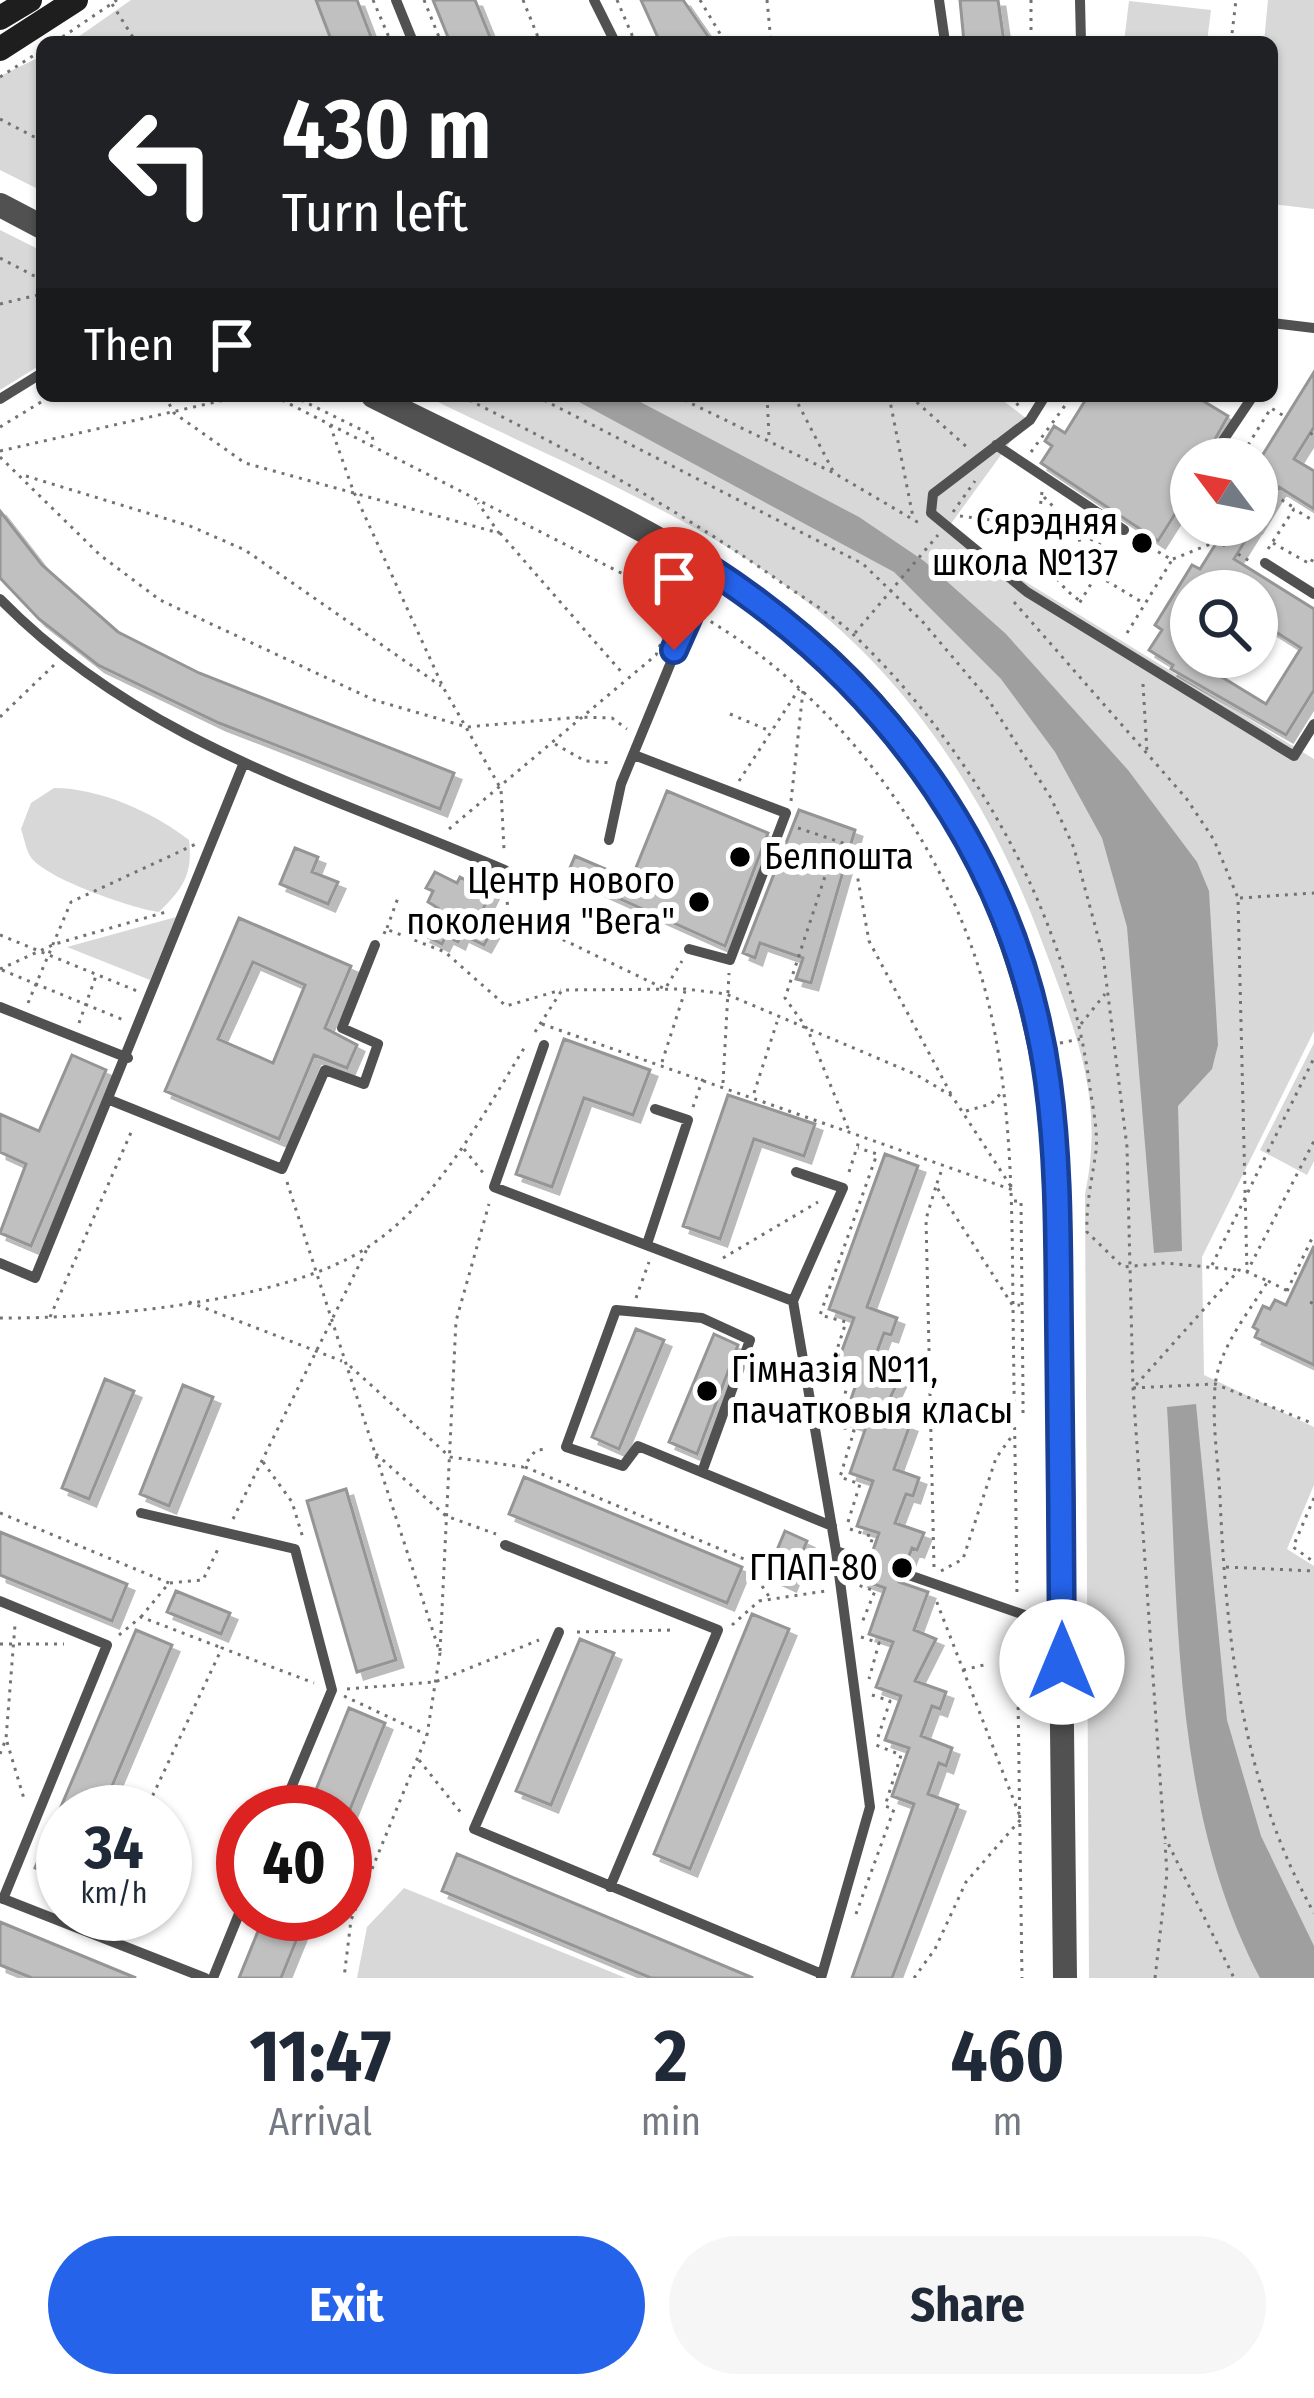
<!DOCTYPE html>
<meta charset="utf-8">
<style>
:root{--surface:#fff;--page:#f6f6f7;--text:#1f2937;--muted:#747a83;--accent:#2563eb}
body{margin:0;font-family:"Fira Sans Condensed",sans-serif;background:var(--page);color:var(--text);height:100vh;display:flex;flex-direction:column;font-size:45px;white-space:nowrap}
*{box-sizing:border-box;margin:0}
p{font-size:39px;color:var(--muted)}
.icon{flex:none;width:66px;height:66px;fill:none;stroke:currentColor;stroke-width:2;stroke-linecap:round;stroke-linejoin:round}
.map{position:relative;height:1978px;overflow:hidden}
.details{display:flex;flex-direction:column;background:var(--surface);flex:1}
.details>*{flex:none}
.banner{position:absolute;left:36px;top:36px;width:1242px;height:366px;border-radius:18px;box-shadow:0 3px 9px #0004;background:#202124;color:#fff;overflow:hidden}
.needle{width:78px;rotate:302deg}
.controls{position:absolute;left:1170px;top:438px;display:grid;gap:24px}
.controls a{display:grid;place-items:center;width:108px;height:108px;border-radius:50%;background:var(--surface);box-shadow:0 3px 9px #0004;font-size:60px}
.speed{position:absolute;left:36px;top:1785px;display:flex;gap:24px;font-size:60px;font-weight:700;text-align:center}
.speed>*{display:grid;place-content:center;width:156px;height:156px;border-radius:50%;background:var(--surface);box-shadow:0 3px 9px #0004;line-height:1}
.speed small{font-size:30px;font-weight:400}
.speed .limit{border:18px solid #d22;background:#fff;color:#111}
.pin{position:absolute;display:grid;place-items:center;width:102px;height:102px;color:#fff;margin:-123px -51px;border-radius:50% 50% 50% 0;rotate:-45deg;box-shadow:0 0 12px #0007}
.pin .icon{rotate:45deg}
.me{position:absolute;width:132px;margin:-66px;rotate:0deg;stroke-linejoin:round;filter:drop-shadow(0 0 9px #0008)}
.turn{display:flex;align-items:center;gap:42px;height:252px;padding:0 48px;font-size:54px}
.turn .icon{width:156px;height:156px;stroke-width:2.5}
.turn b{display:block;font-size:84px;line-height:102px}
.then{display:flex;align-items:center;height:114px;padding:0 48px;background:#0003;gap:24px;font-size:45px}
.eta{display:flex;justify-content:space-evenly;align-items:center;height:204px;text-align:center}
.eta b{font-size:72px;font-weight:700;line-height:84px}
.primary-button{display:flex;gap:24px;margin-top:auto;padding:24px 48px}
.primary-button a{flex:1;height:138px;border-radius:72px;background:var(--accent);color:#fff;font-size:48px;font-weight:700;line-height:138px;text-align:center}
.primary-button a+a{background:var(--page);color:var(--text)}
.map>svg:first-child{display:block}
.green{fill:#d8d8d8}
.water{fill:#9f9f9f}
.building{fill:#c0c0c0;stroke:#959595;stroke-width:3;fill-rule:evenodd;filter:url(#shadow)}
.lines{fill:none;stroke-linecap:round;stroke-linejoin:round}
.path{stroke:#737373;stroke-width:3;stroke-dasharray:3 6;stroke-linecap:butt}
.service{stroke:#515151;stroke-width:10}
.tertiary{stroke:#515151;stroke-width:24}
.secondary{stroke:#1e1e1e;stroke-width:24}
.route-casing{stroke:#184099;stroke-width:30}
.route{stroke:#2563eb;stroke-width:21}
.poi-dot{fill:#000;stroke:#fff;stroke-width:4.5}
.labels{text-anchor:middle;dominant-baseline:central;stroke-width:12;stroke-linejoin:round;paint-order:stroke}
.poi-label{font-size:36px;fill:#000;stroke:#fff;text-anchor:end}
</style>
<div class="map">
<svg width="1314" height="1978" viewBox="0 0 1314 1978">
<defs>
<filter id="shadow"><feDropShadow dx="7" dy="7" stdDeviation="0" flood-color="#0004"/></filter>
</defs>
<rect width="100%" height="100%" fill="#fff"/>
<path class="green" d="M131 0H316L333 42H71Z
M1268 0H1314V209L1272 204V42H1264Z
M1129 1 1211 10 1207 42H1124Z
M42 56V191L0 170V76Z
M0 230 42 251V364L0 390Z
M426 396H997L1027 419 950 525 990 560 1314 759V1031L1202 1257 1204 1375 1314 1427V1485L1287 1549 1314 1566V1978H1089L1085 1194C1105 1100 1076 1032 1044 947 996 816 921 693 811 605 701 517 552 459 426 396Z
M54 788C99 788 153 812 189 840 193 875 183 888 159 912 134 909 43 878 30 856 26 849 24 838 21 829L31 803Z
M176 917 150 980 67 947Z
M1314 1043V1161L1307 1175 1260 1150Z
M404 1888 626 1978H357L367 1927Z"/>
<path class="water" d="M568 396H629L859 517 924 561 1006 634 1128 770 1197 862 1209 891 1218 1045 1212 1069 1178 1106 1182 1251 1154 1253 1127 927 1102 838 1055 752 1001 679 894 572Z
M1196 1404 1227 1720 1261 1836 1314 1946V1978H1260C1169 1805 1179 1598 1167 1407Z"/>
<path class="building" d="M316 0H357L373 42H332Z
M433 0H475L492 42H450Z
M641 0H683L712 42H660Z
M960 0H998L1004 42H964Z
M1314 372V427L1294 459 1314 471V509L1279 487 1257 523V493L1266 479 1257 473V464Z
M1088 396H1195L1228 416 1204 459H1191V519L1177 511 1158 541 1041 463 1052 446 1045 441 1054 426 1065 433Z
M0 511 42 565 118 632 199 673 454 773 440 809 219 723 98 665 39 619 0 578Z
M1200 525H1255L1234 559 1314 609V690L1286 735 1171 669 1173 665 1149 650 1162 630 1155 625 1192 565 1200 569 1220 537ZM1191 591H1257V620L1301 648 1266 704 1212 671 1221 657H1191Z
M667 791 768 833 725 946 567 875 575 856 631 880Z
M799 810 855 830 811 983 796 979 803 958 760 943 755 958 743 953Z
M295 848 318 857 312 872 338 882 328 904 280 884Z
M435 872 457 883 460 877 473 884 479 872 497 881 482 911 491 915 486 925 493 929 484 945 461 934 458 942 446 936 442 944 424 935 438 908 428 902 433 891 426 888Z
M239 918 351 966 325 1028 357 1045 347 1068 314 1055 279 1139 165 1091ZM253 962 305 985 273 1063 218 1039Z
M564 1039 650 1070 633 1115 584 1098 552 1187 516 1174Z
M72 1055 106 1070 31 1246 0 1233 26 1164 0 1152V1114L39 1131Z
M728 1095 815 1124 804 1156 754 1139 720 1239 683 1226Z
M885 1154 918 1166 867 1307 897 1318 891 1335 884 1333 874 1360 903 1371 882 1415 910 1425 894 1469 919 1478 913 1496 906 1494 895 1523 924 1533 917 1550 912 1548 906 1564 898 1565 893 1574 899 1582 928 1592 914 1630 936 1639 915 1681 946 1692 940 1709 932 1706 921 1736 952 1748 946 1766 939 1763 928 1794 958 1805 892 1978H852L914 1804 892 1796 909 1748 885 1740 901 1696 876 1687 893 1642 869 1634 885 1588 862 1580 877 1566 872 1553 879 1533 857 1526 873 1481 850 1473 866 1427 844 1419 860 1373 837 1364 854 1318 829 1309Z
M1314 1246V1365L1255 1337 1258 1330 1253 1327 1263 1306 1270 1309 1275 1300 1286 1305Z
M636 1329 664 1340 619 1449 592 1437Z
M714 1334 738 1345 697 1454 669 1442Z
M105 1379 134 1391 89 1499 62 1488Z
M183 1385 213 1397 169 1506 140 1494Z
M524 1477 742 1567 727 1603 509 1514Z
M346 1489 396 1660 357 1672 307 1501Z
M785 1531 807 1541 789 1584 767 1574Z
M0 1532 127 1584 112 1621 0 1575Z
M176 1591 230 1613 221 1634 167 1612Z
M752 1614 789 1629 690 1869 654 1854Z
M136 1630 172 1645 101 1812H63V1879L35 1868Z
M580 1639 614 1653 551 1805 516 1791Z
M349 1708 385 1723 349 1812H307Z
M457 1854 753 1978H651L442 1891Z
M265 1914H307L281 1978H239Z
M0 1922 136 1978H32L0 1965Z"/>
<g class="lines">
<path class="path" d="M373 0 391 42
M424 0 441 42
M523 0 540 42
M617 0 635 42
M700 0 725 42
M767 0 771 42
M1031 0V42
M112 4 136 42
M55 42 117 0
M1231 42 1236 0
M42 70V96
M0 77 42 50
M0 119 42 141
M0 258 42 280
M0 304 42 294
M165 396 174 413 245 463 499 533 478 503
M274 396 680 603
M293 396 372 435 374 446
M461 396C571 451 675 507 775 578 801 597 833 614 856 637 978 755 1068 919 1090 1088 1093 1108 1098 1132 1096 1151 1092 1180 1086 1203 1087 1232L1123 1267 1165 1263 1239 1270
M536 396 863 564 922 621 988 699 1051 798 1074 848 1103 955 1127 1147 1133 1388 1164 1835 1234 1978
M676 396 834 473 919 523
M767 396 769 436
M794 396 833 471
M889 396 913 517
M910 396 969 449
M1011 396 1021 409
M330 425 353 490 443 687 501 789 504 850
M0 427 51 396
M1310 433 1314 435
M1248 445 1271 408 1284 416
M0 451 242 396
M1031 452 1072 396
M0 457 100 555 160 600 374 700 467 727 580 717 612 718 627 729
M26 476 190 526 245 550 441 686
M1257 485 1261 487
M1042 492C1036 533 1043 576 1079 600
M1274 495 1293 507
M1044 497 1077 531 1111 551 1077 607
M953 512 975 481
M960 516 1077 531 1087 569 1145 604
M500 533 624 675
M1273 543 1310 564 1314 557
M1268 549 1294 509 1314 521
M1238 554 1251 562
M1173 559 1218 541 1225 546
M1052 567 1081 557
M1014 602 1186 798 1214 840 1238 898 1247 1272 1268 1281C1249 1312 1218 1349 1215 1387 1212 1423 1218 1461 1220 1497 1226 1641 1243 1786 1314 1913
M703 617C844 699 956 855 991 1014 1012 1111 1012 1207 1013 1306 1014 1403 1016 1501 1017 1598
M855 633 938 535
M1127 633 1172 560 1135 538
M1143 684 1147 752
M730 714 770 731
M0 717 54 665
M555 744 585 761 613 763
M739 781 799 689
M791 801 803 691
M798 828 852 846 869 941 952 1096
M449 829 656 655 677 604
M836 843 785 998 808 1030 850 1133
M506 884 508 913 665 989 682 961
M1240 898 1314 893
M387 928 399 895
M384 934 386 929 445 952 506 1006 561 990
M0 935 137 991
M0 969 55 944 166 912
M2 970 126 1021
M28 1003 71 902 196 844
M79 1023 96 976
M542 1024 1013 1190
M1081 1024 1105 994
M535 1032 562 990 686 989 726 994 915 1074 952 1096 1012 1188
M1060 1043 1080 1039
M662 1062 685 991
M723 1083 729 973
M754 1093 777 1022
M693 1107 703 1078
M966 1111 991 1104 1003 1091
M464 1149 484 1174
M849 1172 859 1141
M941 1172 936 1186 1013 1306 1020 1305
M287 1182 440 1653 427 1735 351 1920 344 1978
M1014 1201H1021L1023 1393V1413H1017
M723 1258 818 1202
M1212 1265 1314 1058
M1268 1281 1292 1293
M1287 1291 1314 1234
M636 1298 649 1262
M189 1302 342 1361
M1310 1302 1314 1304
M50 1317 133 1128
M0 1318C98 1319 286 1302 368 1247 439 1200 482 1116 526 1045
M350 1366 450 1457 523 1467 536 1450 548 1449
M1136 1385 1239 1270 1247 1272 1314 1141
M1133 1388 1215 1384 1314 1424
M376 1454 446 1516 496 1534
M263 1462 292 1502 303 1538
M525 1467 744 1559 770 1598
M1314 1498 1293 1547 1314 1562
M0 1513 169 1583
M233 1519 367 1249
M848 1522 860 1484 840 1477 854 1431 835 1425 850 1378 830 1371 846 1322 820 1315 877 1154 858 1148
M850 1529 873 1537 870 1545
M934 1567 926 1219 936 1186
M1226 1567 1314 1571
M941 1571 963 1559 996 1458 1012 1436
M860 1578 858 1585 875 1591 861 1625
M141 1617 169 1583 203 1580 218 1549
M732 1625 759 1601 826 1591
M1017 1626 1022 1978
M577 1632 675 1630
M119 1635 141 1617 222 1648
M861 1637 879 1643 869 1679
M0 1644H64
M440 1651 456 1321 489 1204
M963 1670 984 1665
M347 1689 435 1682 539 1640
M872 1695 890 1701 878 1737
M344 1696 427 1735
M7 1742 25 1802
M0 1754 6 1739 15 1625
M419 1760 462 1814
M145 1812 222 1648 314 1683
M856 1914 894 1809 885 1806 901 1755 876 1745
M914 1978 935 1949 966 1882 1021 1819 936 1600
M1155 1978 1167 1873 1165 1843"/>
<path class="service" d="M396 0 413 42
M594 0 615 42
M939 0 945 42
M1080 0 1081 42
M1272 323 1314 328
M1045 396 1030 420 933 494 931 513 1027 592 1294 756 1314 724
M0 399 42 373
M996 445 1124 530
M1240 458 1220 445 1253 396
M1265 563 1314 594
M0 599C141 743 325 793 505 870
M634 755 786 813 730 960 689 949
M609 840 621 784 708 572
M0 1007 128 1058
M544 1045 494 1187 793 1301
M110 1100 282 1169 325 1070 364 1084 378 1044 342 1028 375 945
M796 1172 843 1188 793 1301 836 1551 870 1807 821 1978
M647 1244 688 1120 655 1109
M0 1263 35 1278 243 765
M702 1472 750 1340 702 1318 616 1310 566 1447 623 1466 638 1446 832 1526
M141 1513 295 1549 332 1690 281 1812
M505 1545 718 1630 610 1887
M836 1551 868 1562
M903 1573 1036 1619 1058 1618
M0 1601 107 1645 3 1899
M559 1632 474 1829 822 1974
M1 1898 205 1978
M213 1978 243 1904"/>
<path class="tertiary" d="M0 205 42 227
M373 396C499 460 655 526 768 608 945 735 1034 936 1055 1148L1065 1978"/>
<path class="secondary" d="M0 18 30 0
M0 49 76 0"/>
</g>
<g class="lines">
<g class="route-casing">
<path id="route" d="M674 650 710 569C891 686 1019 866 1048 1082 1059 1163 1058 1245 1059 1327 1061 1439 1061 1550 1062 1662"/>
</g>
<use href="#route" class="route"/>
</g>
<g class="poi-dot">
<circle cx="1142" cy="543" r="12"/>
<circle cx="740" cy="857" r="12"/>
<circle cx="699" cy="902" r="12"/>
<circle cx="707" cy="1391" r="12"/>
<circle cx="902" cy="1568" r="12"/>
</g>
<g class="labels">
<g class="poi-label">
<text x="1118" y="522">Сярэдняя<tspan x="1118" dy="41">школа №137</tspan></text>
<text x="764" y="857" text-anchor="start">Белпошта</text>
<text x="675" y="881">Центр нового<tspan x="675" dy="41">поколения "Вега"</tspan></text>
<text x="731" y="1370" text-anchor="start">Гімназія №11,<tspan x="731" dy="41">пачатковыя класы</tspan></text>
<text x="878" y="1568">ГПАП-80</text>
</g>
</g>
</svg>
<div class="controls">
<a><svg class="needle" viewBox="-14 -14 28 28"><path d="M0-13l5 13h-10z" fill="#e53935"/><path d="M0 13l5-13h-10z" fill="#747a83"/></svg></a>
<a><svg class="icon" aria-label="search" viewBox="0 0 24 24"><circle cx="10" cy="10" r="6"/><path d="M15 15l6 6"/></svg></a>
</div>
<div class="speed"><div>34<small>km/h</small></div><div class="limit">40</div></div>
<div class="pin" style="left:674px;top:650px;background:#d93025"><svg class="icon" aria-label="arrive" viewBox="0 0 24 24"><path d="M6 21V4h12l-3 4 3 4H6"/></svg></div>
<svg class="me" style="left:1062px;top:1662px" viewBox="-20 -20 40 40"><circle r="19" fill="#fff"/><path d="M0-13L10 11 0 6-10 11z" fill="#2563eb"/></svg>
<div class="banner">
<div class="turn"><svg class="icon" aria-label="left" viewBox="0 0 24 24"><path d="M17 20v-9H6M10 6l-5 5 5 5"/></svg><div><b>430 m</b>Turn left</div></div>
<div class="then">Then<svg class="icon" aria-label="arrive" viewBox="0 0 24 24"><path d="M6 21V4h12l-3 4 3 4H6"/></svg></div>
</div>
</div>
<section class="details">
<div class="eta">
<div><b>11:47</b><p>Arrival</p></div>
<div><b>2</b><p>min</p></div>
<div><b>460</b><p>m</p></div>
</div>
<div class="primary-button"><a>Exit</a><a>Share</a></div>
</section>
